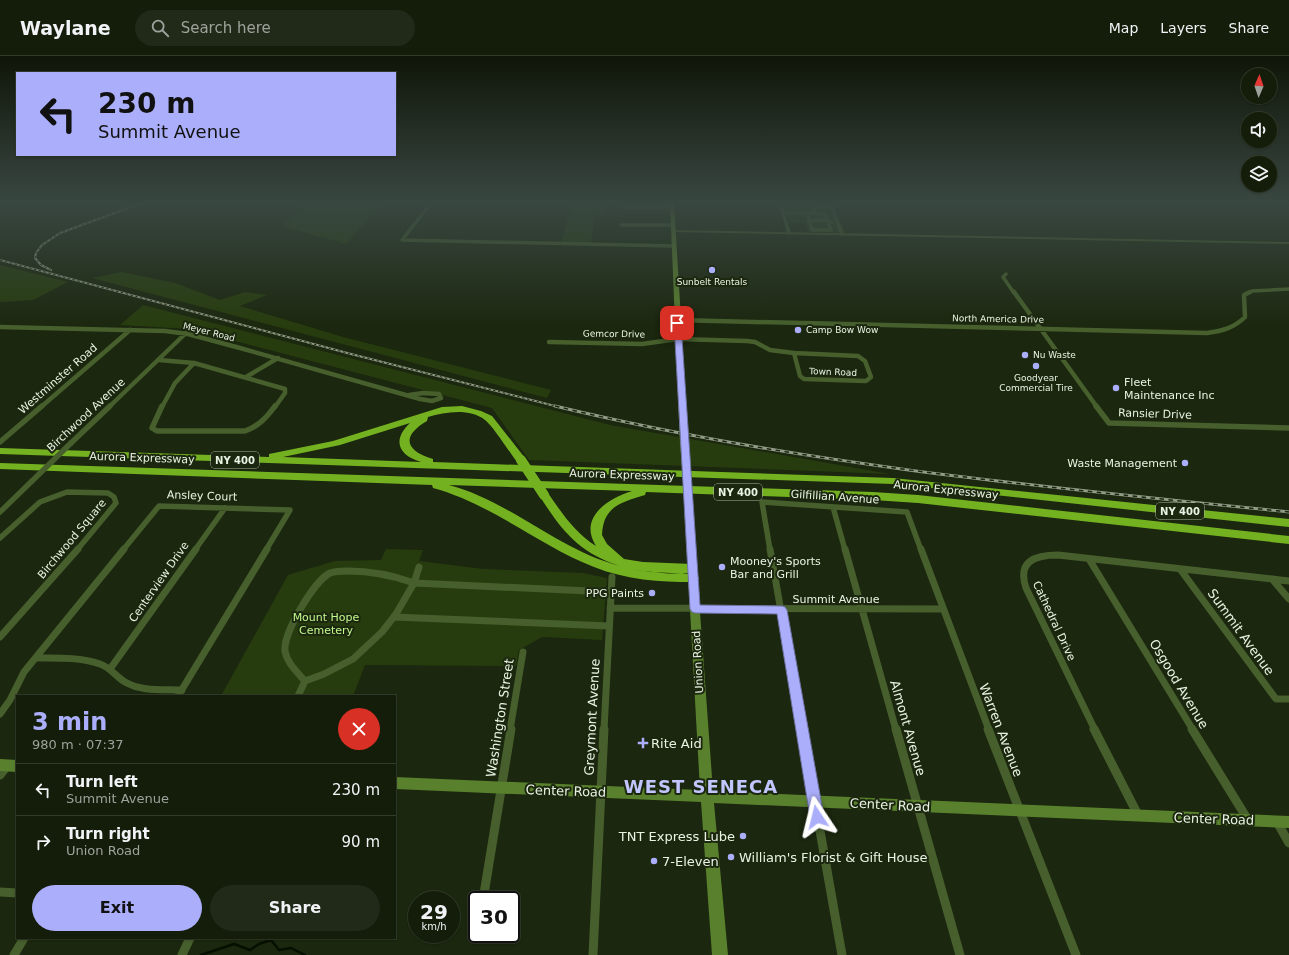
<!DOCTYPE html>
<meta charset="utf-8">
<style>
:root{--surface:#141d0a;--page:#212a18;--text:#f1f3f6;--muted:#9da29c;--line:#333b2b;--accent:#abaffb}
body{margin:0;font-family:"DejaVu Sans",sans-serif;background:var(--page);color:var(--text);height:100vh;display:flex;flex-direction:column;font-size:15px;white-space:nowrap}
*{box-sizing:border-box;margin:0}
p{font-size:13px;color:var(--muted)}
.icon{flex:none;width:22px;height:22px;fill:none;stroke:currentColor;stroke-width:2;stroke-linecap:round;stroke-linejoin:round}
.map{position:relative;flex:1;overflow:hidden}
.details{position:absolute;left:16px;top:639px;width:380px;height:244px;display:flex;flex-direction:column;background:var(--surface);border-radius:0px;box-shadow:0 1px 3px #0004,0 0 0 1px var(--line)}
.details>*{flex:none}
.top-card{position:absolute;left:16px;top:16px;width:380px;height:84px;border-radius:0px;box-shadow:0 1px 3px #0004,0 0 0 1px var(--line);background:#abaffb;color:#111;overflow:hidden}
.needle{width:26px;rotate:2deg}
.fabs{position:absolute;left:1241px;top:12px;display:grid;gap:8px}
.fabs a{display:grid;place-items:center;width:36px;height:36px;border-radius:50%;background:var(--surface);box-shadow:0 1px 3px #0004,0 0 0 1px var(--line);font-size:20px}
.speed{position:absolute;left:408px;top:835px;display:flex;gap:8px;font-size:20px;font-weight:700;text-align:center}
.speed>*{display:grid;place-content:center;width:52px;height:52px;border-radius:50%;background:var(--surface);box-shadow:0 1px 3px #0004,0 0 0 1px var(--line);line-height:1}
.speed small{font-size:10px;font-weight:400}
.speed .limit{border:2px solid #111;border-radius:6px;background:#fff;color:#111}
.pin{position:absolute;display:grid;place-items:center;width:34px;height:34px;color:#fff;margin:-17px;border-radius:8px;box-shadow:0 2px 6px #0006}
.me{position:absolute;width:44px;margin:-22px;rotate:350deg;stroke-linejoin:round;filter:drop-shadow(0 0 3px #0008)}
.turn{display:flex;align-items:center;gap:14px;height:84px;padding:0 16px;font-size:18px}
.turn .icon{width:52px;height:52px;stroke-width:2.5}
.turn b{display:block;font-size:28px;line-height:34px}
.round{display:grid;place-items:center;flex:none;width:42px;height:42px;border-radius:21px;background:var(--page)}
.headline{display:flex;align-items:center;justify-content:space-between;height:68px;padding:0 16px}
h1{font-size:24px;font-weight:700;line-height:30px;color:var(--accent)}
.button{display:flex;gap:8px;margin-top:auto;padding:8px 16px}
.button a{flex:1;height:46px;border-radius:24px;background:var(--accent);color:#111;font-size:16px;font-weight:700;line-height:46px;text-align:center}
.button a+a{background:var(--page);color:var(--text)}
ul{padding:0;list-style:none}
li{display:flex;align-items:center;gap:12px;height:52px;padding:0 16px;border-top:1px solid var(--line)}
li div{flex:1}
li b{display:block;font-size:15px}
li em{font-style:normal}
header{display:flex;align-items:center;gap:24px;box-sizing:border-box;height:56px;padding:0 20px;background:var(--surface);border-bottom:1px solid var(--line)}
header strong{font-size:19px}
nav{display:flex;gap:22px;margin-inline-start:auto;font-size:14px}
.search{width:280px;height:36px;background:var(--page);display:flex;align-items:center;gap:10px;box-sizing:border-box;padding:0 14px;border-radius:22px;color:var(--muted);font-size:15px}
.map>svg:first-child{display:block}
.green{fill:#273c0e}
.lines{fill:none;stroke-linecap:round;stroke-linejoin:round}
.stream{stroke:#061000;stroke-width:2.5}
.minor-far4{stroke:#465f2d;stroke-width:3.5}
.minor-far3{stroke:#465f2d;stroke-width:4.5}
.minor-far2{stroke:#465f2d;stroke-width:5.5}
.minor-far1{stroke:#465f2d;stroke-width:7}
.minor{stroke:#465f2d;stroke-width:9}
.tertiary{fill:#465f2d;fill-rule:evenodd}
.secondary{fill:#59802d;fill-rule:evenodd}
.motorway{fill:#74b121;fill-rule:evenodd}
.rail-far1-casing{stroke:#919b88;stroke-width:2}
.rail-casing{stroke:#919b88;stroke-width:3}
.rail-far1{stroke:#1b270e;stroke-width:1;stroke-dasharray:2.5;stroke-linecap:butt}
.rail{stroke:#1b270e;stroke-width:1.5;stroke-dasharray:4.5;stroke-linecap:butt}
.minor-bridge{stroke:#465f2d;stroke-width:5.5}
.secondary-bridge{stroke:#59802d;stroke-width:8}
.motorway-bridge{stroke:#74b121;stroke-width:10}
.route{fill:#abaffb;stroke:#6f72a3}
.poi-dot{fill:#abaffb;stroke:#1b270e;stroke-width:1.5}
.labels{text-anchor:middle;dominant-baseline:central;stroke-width:4;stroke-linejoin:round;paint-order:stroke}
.far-poi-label{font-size:9px;fill:#eaf3e3;stroke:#1b270e}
.far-street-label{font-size:9px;fill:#eaf3e3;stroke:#1b270e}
.shield{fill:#1b270e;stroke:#acb6a3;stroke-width:1}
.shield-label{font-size:10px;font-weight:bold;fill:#eaf3e3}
.street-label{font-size:11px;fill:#eaf3e3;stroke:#1b270e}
.poi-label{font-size:11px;fill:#eaf3e3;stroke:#1b270e;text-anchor:start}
.park-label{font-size:11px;fill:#c1f78c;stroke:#1b270e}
.near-street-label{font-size:13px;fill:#eaf3e3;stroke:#1b270e}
.near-poi-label{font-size:13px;fill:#eaf3e3;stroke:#1b270e;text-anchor:start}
.near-district-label{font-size:18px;font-weight:bold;letter-spacing:1px;fill:#c1c6ff;stroke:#1b270e}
</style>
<header>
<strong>Waylane</strong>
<div class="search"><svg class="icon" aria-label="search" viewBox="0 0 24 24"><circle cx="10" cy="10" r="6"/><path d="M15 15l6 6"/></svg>Search here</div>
<nav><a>Map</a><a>Layers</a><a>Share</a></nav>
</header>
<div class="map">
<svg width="1289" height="899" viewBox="0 0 1289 899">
<rect width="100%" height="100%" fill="#1b270e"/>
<path class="green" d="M307 146H384L346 188 282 170Z
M784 146H831L846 177 809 176 805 167H789Z
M571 151H604L603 159H595L591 187H561Z
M0 209 68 226 33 244 0 246Z
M122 216 175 227 220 244 245 236 267 239 240 250 343 281 551 334 547 342 92 222Z
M143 249 610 369 890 418 529 404 492 352 189 273 120 269Z
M386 493 423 494 419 505 483 513 583 517 607 522 602 584 542 581 519 594 516 610 365 609 353 640H221L288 519 335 505 381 504Z"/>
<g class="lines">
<path class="stream" d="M201 899 234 888 250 894 259 888 271 884 279 894 291 892 305 899"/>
<path class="minor-far4" d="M432 146 402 184 674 190
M780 146 789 177
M831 150 842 178
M623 151H672
M783 157H807
M807 157 825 158 831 174H812Z
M816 157 813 151H832
M809 165 818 164 832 166
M621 169H673
M1006 218 1003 221 1014 237
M1248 237 1252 235 1289 233"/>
<path class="minor-far3" d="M1014 236 1097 351
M677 264 1207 277C1222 275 1234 272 1245 261L1244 239 1250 236
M0 271 165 275 188 278 240 292 420 343 432 345 441 342 439 338 423 337 409 339
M549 286 642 288 678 283 747 285 755 286 770 294 794 297
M794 297 858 300 865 305 871 321 866 325 804 323 800 320Z
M159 304 194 307
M194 307 285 333V337L275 351
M246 321 278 302
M41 351 130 274
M109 351 186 277
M162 351 175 327 194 307"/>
<path class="minor-far2" d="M162 350 152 372 157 375H245C259 370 267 361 275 350
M1096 350 1109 367 1289 372
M0 386 42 350
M71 387 110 350
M833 451 845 494
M0 456 32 425
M0 482 40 446 67 436 108 437 114 441 116 447 77 494
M123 494 159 450 290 454 266 494
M195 494 225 452
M770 494 762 446 907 456 921 494"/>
<path class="minor-far1" d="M770 493 802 674
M845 493 896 674
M921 493 989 674
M1089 503 1193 674
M1180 513 1276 643H1289
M1272 523 1289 543
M610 552 943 553
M394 561 609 570
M0 581 78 493
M36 602C57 602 80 601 100 608 110 611 116 621 125 626 142 636 163 633 182 634
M110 613 196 493
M305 625C297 616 287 607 285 595 283 577 314 525 330 517 336 515 343 515 348 515 372 515 392 519 414 527L419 511
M178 640 267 493
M298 640 305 625 324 618 353 603 382 576 396 558 414 527 611 536
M0 658 10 644 24 616 124 493
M510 674 523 596
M604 674 612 521
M1095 674 1026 532C1017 505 1035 499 1058 499L1289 525"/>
<path class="minor" d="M802 673 842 899
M896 673 960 899
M988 673 1076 899
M1094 673 1138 759
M1192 673 1248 764
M0 719 7 710
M1277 766 1289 787
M0 836 17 837
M483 844 511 673
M14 899 24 882
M182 899 190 882
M593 899 604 673"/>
<path class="tertiary" d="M672 174 1289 186V188L674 176H672Z"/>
<path class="secondary" d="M670 146H674L687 364 683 366 679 364Z
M681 385H687L688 387 690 410 686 413 682 410 680 387Z
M688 443 692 446 713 735 1289 760V772L714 747 728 899H712L701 746 395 733V721L700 734 684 446Z
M0 703 17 704V716L0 715Z"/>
<path class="motorway" d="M462 350 481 355 492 360 525 402 526 404 525 406H517C510 397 493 370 485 364 469 352 446 356 428 361L427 365C401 380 405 395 433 403V406L893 422 1289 463V471L893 428 0 398V392L269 401V398L333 385 442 351ZM410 367C392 384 398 399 421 406L283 401 340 389Z
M0 407 873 436 918 439 1289 480V488L918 447 873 444 646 436 645 439C622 446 603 450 602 479L607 488 624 503 643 506 692 508 696 509 698 512 696 515C678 521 643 515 624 512L650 516 693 518 697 519 699 522 697 525 693 526C659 526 627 524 594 511 538 489 492 448 433 432L432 429 0 413ZM449 429 632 435C608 442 578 462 596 490 575 477 561 456 548 437H540L539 439C561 474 579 497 620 510 558 494 510 445 449 429Z"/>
<g class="rail-far1-casing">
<path id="rail-far1" d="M0 204 351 298 559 351
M51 214 41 209 35 202 36 197 42 189 60 177 145 146"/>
</g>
<g class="rail-casing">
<path id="rail" d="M555 350C796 408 1043 431 1289 456"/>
</g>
<use href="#rail-far1" class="rail-far1"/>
<use href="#rail" class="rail"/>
<path class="minor-bridge" d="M32 425 71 387"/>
<path class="secondary-bridge" d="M683 364 684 387
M686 410 688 446"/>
<path class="motorway-bridge" d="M521 404 544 439"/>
</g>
<linearGradient id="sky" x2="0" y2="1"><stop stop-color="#0f1508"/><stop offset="0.54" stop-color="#394741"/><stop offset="1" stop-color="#394741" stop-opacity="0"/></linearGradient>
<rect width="1289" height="271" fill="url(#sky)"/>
<path class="route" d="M677 265 681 267 700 549 782 550 785 551 787 554 824 761 822 766 817 767 812 766 810 761 777 558 695 557 692 556 690 553 674 267Z"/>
<g class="poi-dot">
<circle cx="712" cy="214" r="4"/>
<circle cx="798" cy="274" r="4"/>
<circle cx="1025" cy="299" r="4"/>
<circle cx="1036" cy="310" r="4"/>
<circle cx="1116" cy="332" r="4"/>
<circle cx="1185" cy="407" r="4"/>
<circle cx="722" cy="511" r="4"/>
<circle cx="652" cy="537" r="4"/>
<path d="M641 681h4v4h4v4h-4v4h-4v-4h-4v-4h4z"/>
<circle cx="743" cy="780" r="4"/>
<circle cx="731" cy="801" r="4"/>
<circle cx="654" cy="805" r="4"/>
</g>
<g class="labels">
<g class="far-poi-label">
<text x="712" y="226">Sunbelt Rentals</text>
<text x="806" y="274" text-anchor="start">Camp Bow Wow</text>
<text x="1033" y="299" text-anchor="start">Nu Waste</text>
<text x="1036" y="322">Goodyear<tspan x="1036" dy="10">Commercial Tire</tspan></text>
</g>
<g class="far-street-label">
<text transform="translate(998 263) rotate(1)">North America Drive</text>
<text transform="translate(209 276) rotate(14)">Meyer Road</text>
<text transform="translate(614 278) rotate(1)">Gemcor Drive</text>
<text transform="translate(833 316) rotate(2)">Town Road</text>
</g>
<g class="shield">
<rect x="211" y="396" width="48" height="16" rx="3"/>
<rect x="714" y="428" width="48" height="16" rx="3"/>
<rect x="1156" y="447" width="48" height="16" rx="3"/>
</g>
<g class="shield-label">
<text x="235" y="404">NY 400</text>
<text x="738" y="436">NY 400</text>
<text x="1180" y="455">NY 400</text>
</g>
<g class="street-label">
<text transform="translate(58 323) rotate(-41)">Westminster Road</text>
<text transform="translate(1155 358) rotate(2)">Ransier Drive</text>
<text transform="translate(86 359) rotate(-43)">Birchwood Avenue</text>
<text transform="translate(142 402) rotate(2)">Aurora Expressway</text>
<text transform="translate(622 419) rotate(2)">Aurora Expressway</text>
<text transform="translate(946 434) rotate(6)">Aurora Expressway</text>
<text transform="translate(202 440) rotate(2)">Ansley Court</text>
<text transform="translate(835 441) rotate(4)">Gilfillian Avenue</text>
<text transform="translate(72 483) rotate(-50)">Birchwood Square</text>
<text transform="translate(159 526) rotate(-55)">Centerview Drive</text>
<text x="836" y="543">Summit Avenue</text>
<text transform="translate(1054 565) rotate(65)">Cathedral Drive</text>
<text transform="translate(698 606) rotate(-93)">Union Road</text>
</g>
<g class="poi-label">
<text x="1124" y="326">Fleet<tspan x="1124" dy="13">Maintenance Inc</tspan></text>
<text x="1177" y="407" text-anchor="end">Waste Management</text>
<text x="730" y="505">Mooney's Sports<tspan x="730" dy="13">Bar and Grill</tspan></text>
<text x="644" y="537" text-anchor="end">PPG Paints</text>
</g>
<g class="park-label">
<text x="326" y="561">Mount Hope<tspan x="326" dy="13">Cemetery</tspan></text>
</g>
<g class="near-street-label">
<text transform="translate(1241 576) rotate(54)">Summit Avenue</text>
<text transform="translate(1179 628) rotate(59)">Osgood Avenue</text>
<text transform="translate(592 661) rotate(-87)">Greymont Avenue</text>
<text transform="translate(500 662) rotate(-81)">Washington Street</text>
<text transform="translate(908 672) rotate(74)">Almont Avenue</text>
<text transform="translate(1001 674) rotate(69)">Warren Avenue</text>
<text transform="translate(566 735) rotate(2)">Center Road</text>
<text transform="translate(890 749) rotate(3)">Center Road</text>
<text transform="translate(1214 763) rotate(2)">Center Road</text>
</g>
<g class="near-poi-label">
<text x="651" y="687">Rite Aid</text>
<text x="735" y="780" text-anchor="end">TNT Express Lube</text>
<text x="739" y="801">William's Florist &amp; Gift House</text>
<text x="662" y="805">7-Eleven</text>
</g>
<g class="near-district-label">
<text x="701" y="730">WEST SENECA</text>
</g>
</g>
</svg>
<div class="fabs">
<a><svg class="needle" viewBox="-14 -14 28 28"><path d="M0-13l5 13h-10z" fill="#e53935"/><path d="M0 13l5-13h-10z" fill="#9da29c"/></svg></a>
<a><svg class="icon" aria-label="sound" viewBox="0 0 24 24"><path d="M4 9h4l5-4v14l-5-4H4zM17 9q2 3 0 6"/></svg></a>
<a><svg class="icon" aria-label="layers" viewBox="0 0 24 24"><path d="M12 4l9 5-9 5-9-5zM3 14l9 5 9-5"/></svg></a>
</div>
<div class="speed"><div>29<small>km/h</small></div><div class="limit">30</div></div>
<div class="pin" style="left:677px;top:267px;background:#d93025"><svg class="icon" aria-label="arrive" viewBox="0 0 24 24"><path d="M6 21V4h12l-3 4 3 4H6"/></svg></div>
<svg class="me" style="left:817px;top:761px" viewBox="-20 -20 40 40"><path d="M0-17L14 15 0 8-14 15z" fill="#abaffb" stroke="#fff" stroke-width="4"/></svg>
<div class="top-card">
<div class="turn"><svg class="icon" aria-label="left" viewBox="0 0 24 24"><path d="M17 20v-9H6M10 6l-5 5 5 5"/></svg><div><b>230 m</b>Summit Avenue</div></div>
</div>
<section class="details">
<div class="headline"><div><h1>3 min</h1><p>980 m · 07:37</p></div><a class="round" style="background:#d93025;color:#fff"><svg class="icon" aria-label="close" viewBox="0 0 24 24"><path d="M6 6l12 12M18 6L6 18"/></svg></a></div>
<ul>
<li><svg class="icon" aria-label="left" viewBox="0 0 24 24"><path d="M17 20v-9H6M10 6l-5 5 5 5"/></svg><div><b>Turn left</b><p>Summit Avenue</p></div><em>230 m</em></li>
<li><svg class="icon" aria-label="right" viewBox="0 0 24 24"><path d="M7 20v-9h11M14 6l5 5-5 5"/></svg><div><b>Turn right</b><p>Union Road</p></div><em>90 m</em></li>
</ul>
<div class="button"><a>Exit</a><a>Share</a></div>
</section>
</div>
